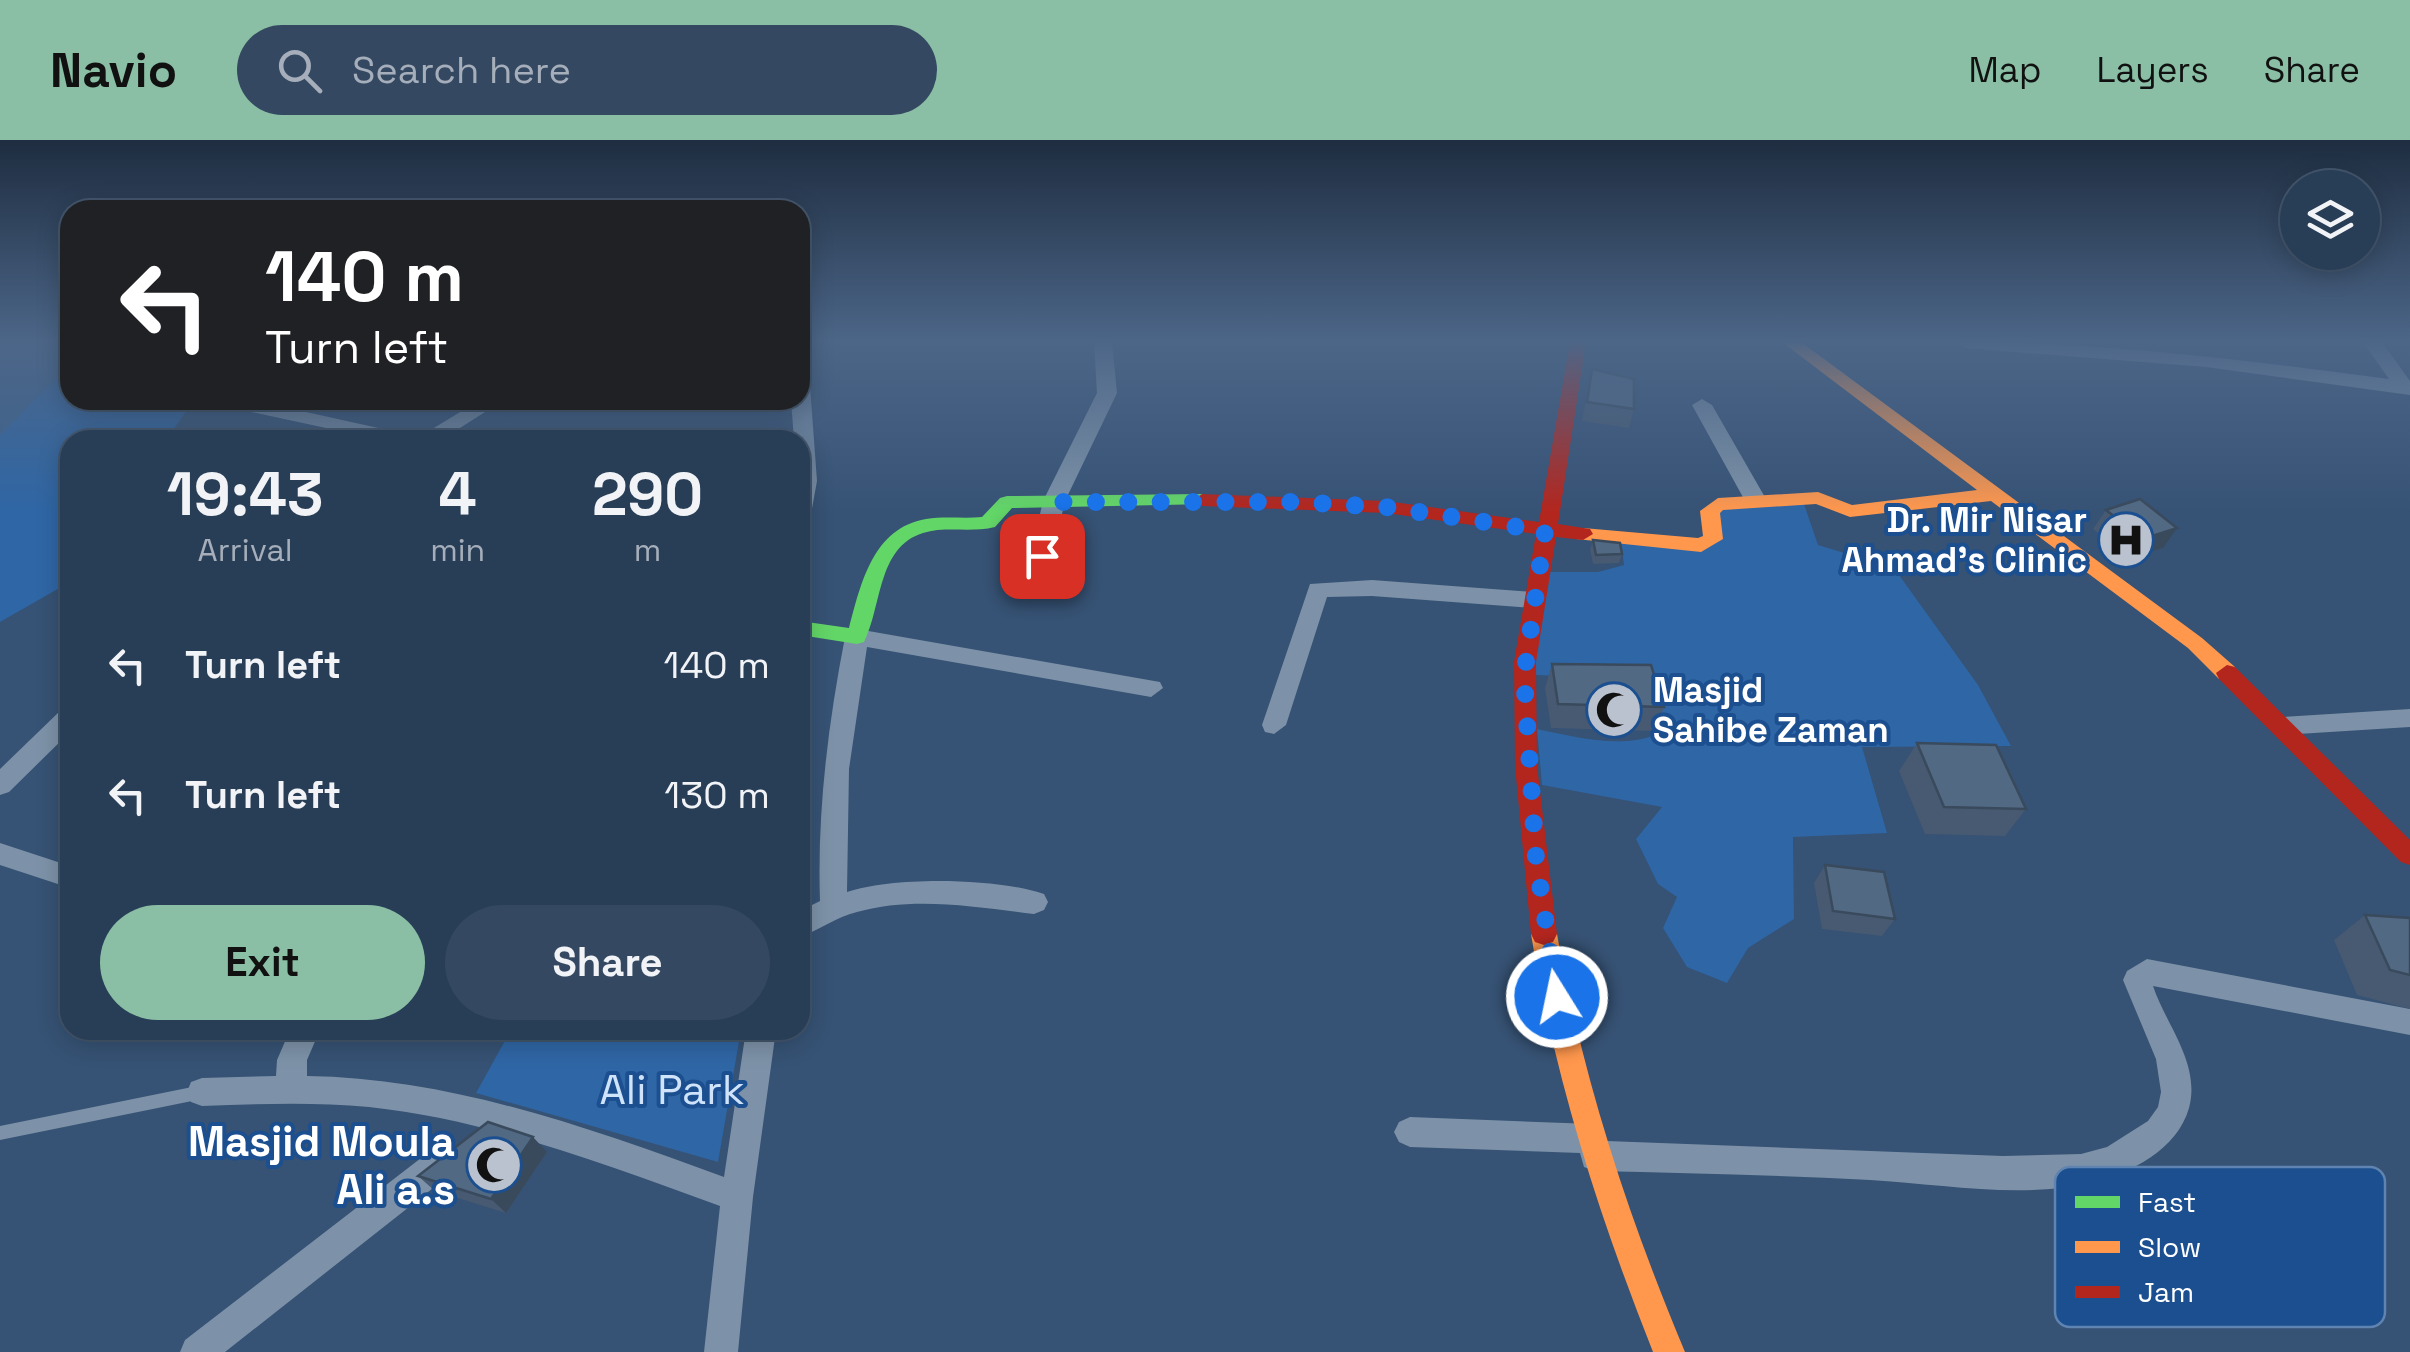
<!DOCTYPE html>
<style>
:root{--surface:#283e57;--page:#344961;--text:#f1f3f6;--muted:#a5aeba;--line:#44576d;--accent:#8abfa5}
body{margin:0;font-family:"Space Grotesk",sans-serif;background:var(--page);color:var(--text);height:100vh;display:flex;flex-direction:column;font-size:38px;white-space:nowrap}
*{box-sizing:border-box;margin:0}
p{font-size:32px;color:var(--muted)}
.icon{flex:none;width:55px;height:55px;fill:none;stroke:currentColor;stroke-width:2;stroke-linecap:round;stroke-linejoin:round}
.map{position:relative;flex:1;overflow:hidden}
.sheet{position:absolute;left:60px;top:290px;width:750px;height:610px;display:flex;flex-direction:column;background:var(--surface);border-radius:30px;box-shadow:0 5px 25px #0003,0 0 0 2px var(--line)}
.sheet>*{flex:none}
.banner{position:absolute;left:60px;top:60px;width:750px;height:210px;border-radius:30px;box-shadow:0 5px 25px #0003,0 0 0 2px var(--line);background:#202124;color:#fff;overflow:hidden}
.buttons{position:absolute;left:2280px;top:30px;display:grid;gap:20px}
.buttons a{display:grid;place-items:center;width:100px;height:100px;border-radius:50%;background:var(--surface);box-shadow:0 5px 25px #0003,0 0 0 2px var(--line);font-size:50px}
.pin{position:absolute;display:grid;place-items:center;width:85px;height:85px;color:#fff;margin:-42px;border-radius:20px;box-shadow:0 5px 15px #0006}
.me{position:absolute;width:110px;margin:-55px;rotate:350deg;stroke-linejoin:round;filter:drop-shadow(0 0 8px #0008)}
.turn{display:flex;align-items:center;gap:35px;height:210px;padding:0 40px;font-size:45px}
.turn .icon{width:130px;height:130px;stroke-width:2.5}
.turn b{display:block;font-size:70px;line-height:85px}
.eta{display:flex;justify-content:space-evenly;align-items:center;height:170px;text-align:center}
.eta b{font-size:60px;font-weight:800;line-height:70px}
.button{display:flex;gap:20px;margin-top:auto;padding:20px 40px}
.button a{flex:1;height:115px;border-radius:60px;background:var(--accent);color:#111;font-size:40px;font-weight:800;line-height:115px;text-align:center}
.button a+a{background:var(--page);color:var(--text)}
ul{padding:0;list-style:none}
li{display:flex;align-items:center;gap:30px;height:130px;padding:0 40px}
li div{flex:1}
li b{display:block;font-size:38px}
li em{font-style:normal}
header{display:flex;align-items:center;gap:60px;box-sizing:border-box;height:140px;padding:0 50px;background:var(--accent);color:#111}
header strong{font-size:48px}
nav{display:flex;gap:55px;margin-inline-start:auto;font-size:35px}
.search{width:700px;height:90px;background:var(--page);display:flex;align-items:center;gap:25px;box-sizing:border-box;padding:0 35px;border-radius:55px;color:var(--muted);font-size:38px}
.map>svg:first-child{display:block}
.green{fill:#2f66a5}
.water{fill:#3b618d}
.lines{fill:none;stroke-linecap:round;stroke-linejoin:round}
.lane{fill:#7d92a8;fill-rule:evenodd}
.street{fill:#7d92a8;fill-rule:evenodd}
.fast{fill:#63d668;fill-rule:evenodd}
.slow{fill:#ff974d;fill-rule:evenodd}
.jam{fill:#b3261e;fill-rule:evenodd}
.wall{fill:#475a72}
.shaded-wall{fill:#394a5c}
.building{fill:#526984;stroke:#394a5c;stroke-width:2.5}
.route{stroke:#1a73e8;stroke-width:18;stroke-dasharray:0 32.4}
.labels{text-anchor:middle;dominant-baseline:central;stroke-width:8;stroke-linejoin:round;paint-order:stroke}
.poi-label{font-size:35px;font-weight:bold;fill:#fff;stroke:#1b4f8f;text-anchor:end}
.near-park-label{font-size:42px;fill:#cfe3fa;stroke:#1b4f8f}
.near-poi-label{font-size:42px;font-weight:bold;fill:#fff;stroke:#1b4f8f;text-anchor:end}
.key{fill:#1b4f8f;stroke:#5f84b1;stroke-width:2.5}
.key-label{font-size:28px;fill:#fff}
</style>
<header>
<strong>Navio</strong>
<div class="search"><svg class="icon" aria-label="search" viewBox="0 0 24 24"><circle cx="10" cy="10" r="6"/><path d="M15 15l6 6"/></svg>Search here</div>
<nav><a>Map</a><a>Layers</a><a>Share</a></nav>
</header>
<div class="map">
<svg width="2410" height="1212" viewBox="0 0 2410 1212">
<rect width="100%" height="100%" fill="#365274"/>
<path class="green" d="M0 202H70V260H194L166 300H70V442L0 482Z
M1804 364 1818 405 1894 428 1978 545 2011 606 1862 607 1887 693 1793 697 1794 779 1748 808 1727 843 1687 827 1663 788 1677 757 1658 744 1636 699 1662 667 1542 645 1537 589C1576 597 1627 611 1664 591L1653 552 1639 538 1533 535 1546 432H1598L1624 425 1621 402 1698 411 1722 367Z
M511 890H741L718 1022 476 953Z"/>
<path class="water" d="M0 202H70V224L0 295Z"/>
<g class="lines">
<path class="lane" d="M202 945 207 947 210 952 207 957 202 959 0 1000V986Z"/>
<path class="street" d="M1094 202H1112L1117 253 1065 361 1046 444 1035 452 1024 444 1043 361 1097 253Z
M1957 202C2102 202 2245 220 2389 239L2363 202H2382L2410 241V255L2206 227 1966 208Z
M800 240 810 246 817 341 811 374 800 381V300H794L791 260H800Z
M1702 259 1712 265 1766 359 1762 364 1755 366 1744 359 1692 265Z
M214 260H252L419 297 480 260H504L441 300H382L224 266Z
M1372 440 1534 452 1545 460 1534 468 1372 456 1327 457 1286 585 1274 594 1265 592 1262 585 1310 444Z
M857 489 1160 542 1163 548 1151 557 867 507 849 629 847 752C894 736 997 738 1044 754L1048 762 1044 770 1034 774C976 767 914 756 857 772 836 777 820 790 800 797V771L820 761C817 672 828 585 845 497Z
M70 568V592L9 652 0 655V629L61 570Z
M2410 569V587L2284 595 2272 586 2284 577Z
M0 703 70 726V748L0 725Z
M2147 819 2410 869V895L2153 846C2166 885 2201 924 2189 968 2177 1010 2131 1033 2090 1043 2021 1059 1940 1044 1870 1040 1778 1035 1686 1033 1595 1031L1584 1027 1580 1013 1410 1007 1399 1002 1394 992 1399 982 1410 977 1592 984 1603 988 1607 1001 2003 1016 2081 1014 2107 1007 2148 981 2158 967 2161 952 2156 919 2123 840 2127 831Z
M290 890H320L307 920V936C452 938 589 988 724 1037L746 890H776L753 1057 738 1212H704L720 1066C607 1025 490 980 369 967 314 962 258 964 202 966L191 962 187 952 191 942 202 938 276 936 277 920Z
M445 1004 456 1008 461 1019 456 1030 225 1212H180L185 1200 434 1008Z"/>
<path class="fast" d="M1202 354 1211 360 1209 364 1012 368 995 387C971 393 945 386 923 393 877 407 882 467 864 502L857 504 800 495V481L849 488C861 443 873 388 926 379 945 376 964 379 982 377L1000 358 1007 356Z"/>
<path class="slow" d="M1782 202H1801L2202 498 2235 527 2238 533 2235 539H2219L2188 508 1991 361 1850 377 1816 364 1723 370 1720 373 1723 399 1701 412 1576 399 1573 394 1583 388 1698 398 1703 396 1700 371 1718 358 1818 352 1852 365 1977 350Z
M1544 783 1553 786 1557 794C1583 939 1628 1076 1685 1212H1653C1599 1076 1555 939 1531 794L1535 786Z"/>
<path class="jam" d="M1570 202H1586L1558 384 1590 389 1593 394 1583 400 1556 397 1536 522 1537 626 1557 794 1553 802 1544 805 1535 802 1531 794 1515 626 1514 522 1536 394 1386 373 1202 366 1193 360 1202 354 1386 361 1539 382Z
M2227 525 2235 527 2410 700V725L2401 722 2219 539 2216 533Z"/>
</g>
<path class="wall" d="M1592 229 1634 269 1629 288 1582 281Z
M2106 370 2163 408 2129 418 2093 389Z
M1593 400 1622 414 1619 423 1593 424 1590 410Z
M1552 524 1664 567 1654 591 1551 588 1545 548Z
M1917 603 2026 669 2005 696 1925 694 1899 631Z
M1825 725 1895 779 1882 796 1822 789 1814 743Z
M2365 775 2410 778V869L2357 855 2334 800Z
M547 1012 506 1073 435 1051 418 1036Z"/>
<path class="shaded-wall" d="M2177 388 2163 408 2129 418 2143 399Z
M533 997 547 1012 506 1073 491 1059Z"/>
<path class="building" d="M1592 229 1634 239V269L1587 262Z
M2140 359 2177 388 2143 399 2106 370Z
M1593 400 1620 403 1622 414 1596 415Z
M1552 524 1651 525 1664 567 1558 564Z
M1917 603 1996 605 2026 669 1944 667Z
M1825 725 1884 732 1895 779 1833 771Z
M2365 775 2410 778V835L2390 830Z
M488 982 533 997 491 1059 418 1036Z"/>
<linearGradient id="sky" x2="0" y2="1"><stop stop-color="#1e2d40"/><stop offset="0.54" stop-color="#4c6688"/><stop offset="1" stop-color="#4c6688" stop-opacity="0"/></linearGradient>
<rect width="2410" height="372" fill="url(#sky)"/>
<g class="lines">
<path class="route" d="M1042 416 1054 362H1296L1386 367 1545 391 1524 536 1536 718 1557 857"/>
</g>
<defs>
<g id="hospital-disc" transform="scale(2.875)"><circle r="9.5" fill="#b9c2ce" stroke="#1b4f8f"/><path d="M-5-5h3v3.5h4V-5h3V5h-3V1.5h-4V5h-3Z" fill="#111"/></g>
<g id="mosque-disc" transform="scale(2.875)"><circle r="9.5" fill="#b9c2ce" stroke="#1b4f8f"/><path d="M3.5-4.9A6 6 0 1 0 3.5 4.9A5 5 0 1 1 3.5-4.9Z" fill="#111"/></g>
</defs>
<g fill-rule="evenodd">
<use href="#hospital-disc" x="2126" y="400"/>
<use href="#mosque-disc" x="1614" y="570"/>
<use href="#mosque-disc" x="494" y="1025"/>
</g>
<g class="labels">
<g class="poi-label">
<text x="2087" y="380">Dr. Mir Nisar<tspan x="2087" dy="40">Ahmad's Clinic</tspan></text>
<text x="1653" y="550" text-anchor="start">Masjid<tspan x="1653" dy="40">Sahibe Zaman</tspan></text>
</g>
<g class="near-park-label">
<text x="672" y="949">Ali Park</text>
</g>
<g class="near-poi-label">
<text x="455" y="1001">Masjid Moula<tspan x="455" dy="48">Ali a.s</tspan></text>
</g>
</g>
<rect x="2055" y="1027" width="330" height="160" rx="15" class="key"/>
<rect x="2075" y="1056" width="45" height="12" fill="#63d668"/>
<rect x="2075" y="1101" width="45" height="12" fill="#ff974d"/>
<rect x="2075" y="1146" width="45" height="12" fill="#b3261e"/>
<g class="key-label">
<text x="2138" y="1072">Fast</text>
<text x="2138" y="1117">Slow</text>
<text x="2138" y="1162">Jam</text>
</g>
</svg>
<div class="buttons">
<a><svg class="icon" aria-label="layers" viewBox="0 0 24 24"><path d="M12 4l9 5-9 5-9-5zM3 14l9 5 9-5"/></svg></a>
</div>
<div class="pin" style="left:1042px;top:416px;background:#d93025"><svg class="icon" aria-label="arrive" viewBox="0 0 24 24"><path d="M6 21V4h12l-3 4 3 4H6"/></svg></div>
<svg class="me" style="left:1557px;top:857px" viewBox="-20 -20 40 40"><circle r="17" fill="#1a73e8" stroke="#fff" stroke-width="3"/><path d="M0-11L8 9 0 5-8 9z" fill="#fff"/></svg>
<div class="banner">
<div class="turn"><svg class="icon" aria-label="left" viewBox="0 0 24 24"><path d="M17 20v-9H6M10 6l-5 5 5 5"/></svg><div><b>140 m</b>Turn left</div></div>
</div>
<section class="sheet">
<div class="eta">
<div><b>19:43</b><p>Arrival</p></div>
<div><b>4</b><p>min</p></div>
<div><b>290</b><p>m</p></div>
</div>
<ul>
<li><svg class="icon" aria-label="left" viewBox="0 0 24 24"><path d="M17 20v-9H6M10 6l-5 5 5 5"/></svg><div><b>Turn left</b></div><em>140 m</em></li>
<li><svg class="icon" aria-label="left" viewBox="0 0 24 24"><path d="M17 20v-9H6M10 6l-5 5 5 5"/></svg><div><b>Turn left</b></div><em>130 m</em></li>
</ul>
<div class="button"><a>Exit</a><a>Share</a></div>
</section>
</div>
